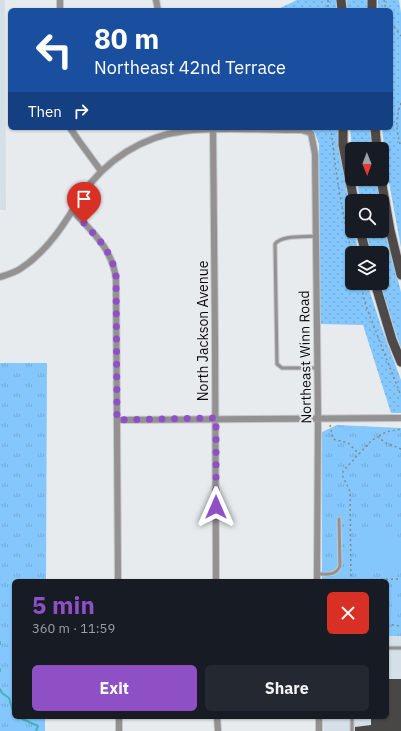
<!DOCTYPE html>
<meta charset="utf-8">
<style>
:root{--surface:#171b24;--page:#242831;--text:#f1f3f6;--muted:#9ea1a6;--accent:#8f50c6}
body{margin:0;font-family:"IBM Plex Sans",sans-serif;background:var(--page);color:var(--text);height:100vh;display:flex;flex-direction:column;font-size:15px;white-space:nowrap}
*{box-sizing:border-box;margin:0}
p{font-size:13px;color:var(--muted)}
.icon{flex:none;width:22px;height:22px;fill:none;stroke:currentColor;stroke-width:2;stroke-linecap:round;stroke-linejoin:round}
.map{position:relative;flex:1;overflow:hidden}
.drawer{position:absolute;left:12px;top:579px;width:377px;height:140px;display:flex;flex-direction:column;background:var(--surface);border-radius:6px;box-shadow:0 1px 3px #0004}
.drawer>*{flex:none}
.guide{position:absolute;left:8px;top:8px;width:385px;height:122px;border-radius:6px;box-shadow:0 1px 3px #0004;background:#1a4fa0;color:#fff;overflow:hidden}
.needle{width:26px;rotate:179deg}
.tools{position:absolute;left:345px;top:142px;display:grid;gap:8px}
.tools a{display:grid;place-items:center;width:44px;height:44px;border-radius:6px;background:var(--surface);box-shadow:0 1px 3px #0004;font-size:20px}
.pin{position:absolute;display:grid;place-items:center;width:34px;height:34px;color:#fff;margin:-41px -17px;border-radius:50% 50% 50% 0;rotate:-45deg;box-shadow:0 0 4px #0007}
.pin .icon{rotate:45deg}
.me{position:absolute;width:44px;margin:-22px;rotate:0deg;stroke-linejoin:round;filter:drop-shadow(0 0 3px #0008)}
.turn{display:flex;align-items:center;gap:14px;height:84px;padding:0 20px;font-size:18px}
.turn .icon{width:52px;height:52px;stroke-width:2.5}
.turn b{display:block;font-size:28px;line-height:34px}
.then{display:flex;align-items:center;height:38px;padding:0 20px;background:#0003;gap:8px;font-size:15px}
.round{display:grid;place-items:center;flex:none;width:42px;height:42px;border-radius:6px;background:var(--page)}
.overview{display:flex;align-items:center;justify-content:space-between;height:68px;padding:0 20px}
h1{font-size:24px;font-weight:700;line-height:30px;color:var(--accent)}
.action{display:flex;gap:8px;margin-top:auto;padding:8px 20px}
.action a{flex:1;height:46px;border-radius:6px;background:var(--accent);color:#fff;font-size:16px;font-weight:700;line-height:46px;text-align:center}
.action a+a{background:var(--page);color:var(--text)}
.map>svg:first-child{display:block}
.built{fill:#d4dfe7}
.grass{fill:url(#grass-dots)}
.park{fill:url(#park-tufts)}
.pitch{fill:#84c7fc}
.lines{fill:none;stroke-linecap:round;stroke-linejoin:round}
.stream{stroke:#44b3b9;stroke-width:2}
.building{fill:#494744;filter:url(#shadow)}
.service-casing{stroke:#c4c7ca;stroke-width:5}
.minor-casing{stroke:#c4c7ca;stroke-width:8}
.primary-casing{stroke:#c4c7ca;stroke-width:11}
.path{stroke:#848789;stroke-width:1.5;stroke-dasharray:2 3;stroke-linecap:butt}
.service{stroke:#939191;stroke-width:3}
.minor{stroke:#939191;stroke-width:6}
.primary{stroke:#4d4949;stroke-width:9}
.route{stroke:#8f50c6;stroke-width:7;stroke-dasharray:0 12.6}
.labels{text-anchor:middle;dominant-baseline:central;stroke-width:4;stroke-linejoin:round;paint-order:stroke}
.street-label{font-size:14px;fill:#0a0c0d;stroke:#e7ebee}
</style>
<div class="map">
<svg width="401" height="731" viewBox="0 0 401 731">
<defs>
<pattern id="grass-dots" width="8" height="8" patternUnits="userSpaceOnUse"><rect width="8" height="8" fill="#84c7fc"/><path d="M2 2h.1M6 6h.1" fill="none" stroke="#71aad7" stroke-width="1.8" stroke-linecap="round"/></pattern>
<pattern id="park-tufts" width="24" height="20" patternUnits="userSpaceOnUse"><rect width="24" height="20" fill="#84c7fc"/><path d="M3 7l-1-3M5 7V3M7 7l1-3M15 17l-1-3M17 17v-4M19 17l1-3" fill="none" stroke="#71aad7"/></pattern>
<filter id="shadow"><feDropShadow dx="3" dy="3" stdDeviation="0" flood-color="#0004"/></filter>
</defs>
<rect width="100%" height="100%" fill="#e7ebee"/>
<path class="built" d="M0 0H5L6 210H0Z
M387 636H401V731H324L323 717H387Z"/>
<path class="grass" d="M297 0H336V10H254L280 8Z
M347 0H368V10H347Z
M378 0H399L401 13V248L386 166 382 128H391V10H378Z
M308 128H339L343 162 352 219V231H354L359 253H352V283H367L381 326 401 380V413H391L363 325 320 324 319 144 315 133Z
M350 128H370L373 149H352Z
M357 179H376L380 201H360Z
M382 212 394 265 401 292V349L379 283H382V253H371L366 231H382Z"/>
<path class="park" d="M0 363H47L46 581H14V717H45V731H0Z
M337 425 401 428V636H387V581H322V432Z"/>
<path class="pitch" d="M364 529H387L398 536 401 543V567L398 570 363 571 359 567V532Z"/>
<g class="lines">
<path class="stream" d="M0 642V644
M0 669V671
M0 689 2 693 9 698 14 715
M18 717 38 726 36 731"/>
</g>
<path class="building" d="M387 679H401V731H355V727L371 725V717H387Z"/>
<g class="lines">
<g class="service-casing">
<path id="service" d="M316 236C305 237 281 235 275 244L277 364 282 368H317
M317 574C327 574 336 576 340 566L339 519
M387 648H401
M352 731V717"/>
</g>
<g class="minor-casing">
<path id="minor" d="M60 0V10
M156 0 158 10
M70 128 79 141 101 171
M213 128 215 338 216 581
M73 211C93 233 112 248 116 279L118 581
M0 277C6 275 14 273 20 269 48 251 65 223 82 195 105 160 143 136 185 131 200 129 215 129 230 129 254 129 277 130 301 130L311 133 315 154 318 418 317 581
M117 420 401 418
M119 717V731
M217 717 218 731
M319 717V731"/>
</g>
<g class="primary-casing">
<path id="primary" d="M341 0 342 10
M372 10V0
M343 128V145L354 201
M375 128 377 149
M381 179 390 230 401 275
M360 231 366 253
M375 283 392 340 401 362"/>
</g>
<path class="path" d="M328 0V10
M384 0 386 10
M391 23 401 36
M401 103C395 118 396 132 401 147
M331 128C335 170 342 212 352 254
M360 283 366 306 401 396
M330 425 333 439 348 443 359 454
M379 436 386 432 401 429
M351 580 401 579
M351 581 350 491 343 477V471L372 440 378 437 386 443 401 449
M387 624 401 626"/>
<use href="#service" class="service"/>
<use href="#minor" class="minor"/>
<use href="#primary" class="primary"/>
</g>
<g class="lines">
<path class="route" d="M84 223C100 241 110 250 116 274L117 420 216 418V507"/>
</g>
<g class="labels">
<g class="street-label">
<text transform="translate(203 331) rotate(-90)">North Jackson Avenue</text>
<text transform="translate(305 357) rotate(-91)">Northeast Winn Road</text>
</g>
</g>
</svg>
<div class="tools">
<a><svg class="needle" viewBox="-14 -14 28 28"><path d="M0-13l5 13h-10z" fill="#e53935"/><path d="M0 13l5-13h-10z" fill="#9ea1a6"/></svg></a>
<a><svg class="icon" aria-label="search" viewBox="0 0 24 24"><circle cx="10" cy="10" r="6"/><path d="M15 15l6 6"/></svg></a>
<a><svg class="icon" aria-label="layers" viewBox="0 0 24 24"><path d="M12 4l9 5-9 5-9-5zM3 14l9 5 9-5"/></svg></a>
</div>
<div class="pin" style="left:84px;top:223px;background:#d93025"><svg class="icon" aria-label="arrive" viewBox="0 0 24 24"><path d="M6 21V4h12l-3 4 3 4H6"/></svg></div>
<svg class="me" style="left:216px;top:507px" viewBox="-20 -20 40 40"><path d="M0-17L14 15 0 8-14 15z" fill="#8f50c6" stroke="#fff" stroke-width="4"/></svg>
<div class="guide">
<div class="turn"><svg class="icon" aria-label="left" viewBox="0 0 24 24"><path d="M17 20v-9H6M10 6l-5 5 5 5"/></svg><div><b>80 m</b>Northeast 42nd Terrace</div></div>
<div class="then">Then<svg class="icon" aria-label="right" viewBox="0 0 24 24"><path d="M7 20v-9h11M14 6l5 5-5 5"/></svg></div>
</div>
<section class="drawer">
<div class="overview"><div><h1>5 min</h1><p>360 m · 11:59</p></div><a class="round" style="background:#d93025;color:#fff"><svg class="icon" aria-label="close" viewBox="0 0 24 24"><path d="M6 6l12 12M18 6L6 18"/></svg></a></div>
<div class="action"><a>Exit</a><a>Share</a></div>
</section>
</div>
